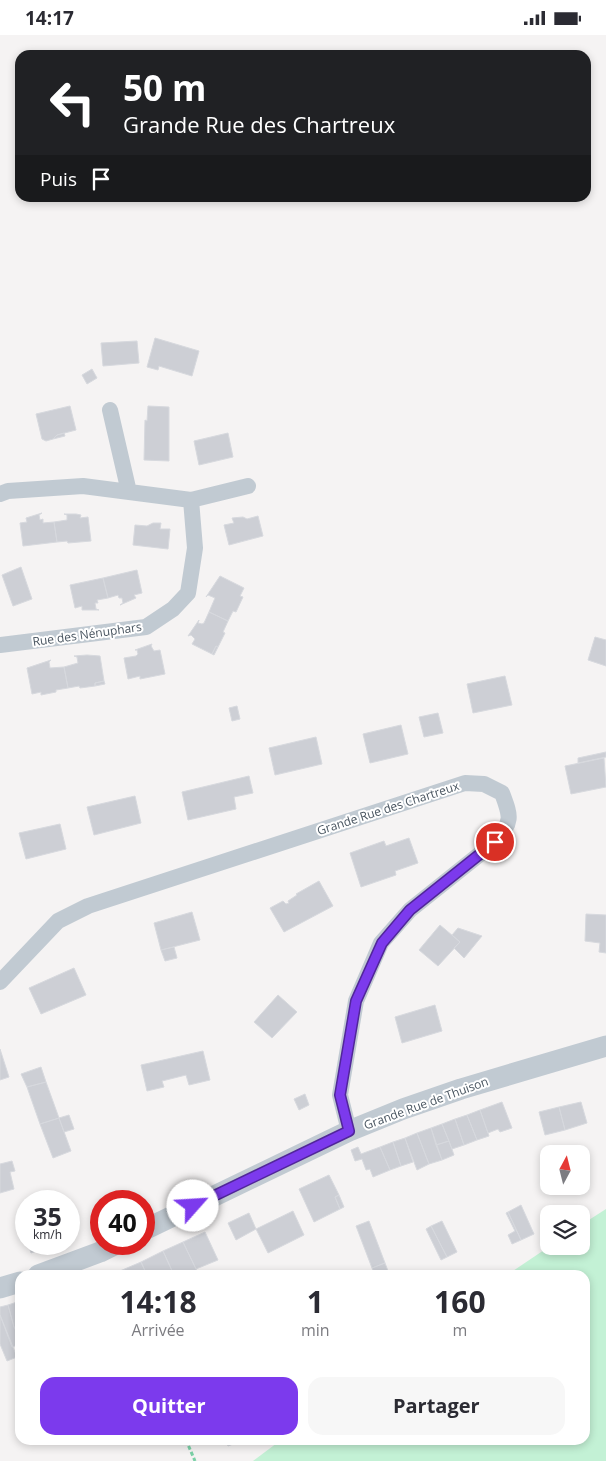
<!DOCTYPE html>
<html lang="fr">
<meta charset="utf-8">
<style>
:root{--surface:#fff;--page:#f7f7f7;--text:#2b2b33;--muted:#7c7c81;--accent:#7c3aed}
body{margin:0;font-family:"Open Sans",sans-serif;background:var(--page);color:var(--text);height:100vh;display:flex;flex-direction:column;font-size:19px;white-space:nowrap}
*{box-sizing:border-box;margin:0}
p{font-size:16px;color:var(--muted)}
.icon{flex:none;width:28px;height:28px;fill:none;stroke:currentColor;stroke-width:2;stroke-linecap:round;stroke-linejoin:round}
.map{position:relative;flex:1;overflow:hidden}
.panel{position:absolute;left:15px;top:1235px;width:575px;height:175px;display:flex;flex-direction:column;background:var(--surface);border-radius:15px;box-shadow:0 2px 8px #0003}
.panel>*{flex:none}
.top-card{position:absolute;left:15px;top:15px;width:576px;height:152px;border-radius:15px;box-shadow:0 2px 8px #0003;background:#202124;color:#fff;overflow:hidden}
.needle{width:32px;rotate:7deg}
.buttons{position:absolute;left:540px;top:1110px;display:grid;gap:10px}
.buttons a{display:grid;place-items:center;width:50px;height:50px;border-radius:10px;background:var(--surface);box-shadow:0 2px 8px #0003;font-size:25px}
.speed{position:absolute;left:15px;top:1155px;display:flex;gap:10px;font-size:25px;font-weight:700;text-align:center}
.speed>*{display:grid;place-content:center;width:65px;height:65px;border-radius:50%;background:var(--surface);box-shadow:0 2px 8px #0003;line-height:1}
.speed small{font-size:12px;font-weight:400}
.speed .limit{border:8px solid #d22;background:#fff;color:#111}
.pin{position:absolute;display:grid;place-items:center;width:42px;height:42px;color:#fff;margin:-21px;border:2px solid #fff;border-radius:50%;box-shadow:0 1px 5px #0007}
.me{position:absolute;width:55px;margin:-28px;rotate:64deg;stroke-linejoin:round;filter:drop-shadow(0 0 4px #0008)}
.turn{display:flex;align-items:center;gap:18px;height:105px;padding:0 25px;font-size:22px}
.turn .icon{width:65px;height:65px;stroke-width:2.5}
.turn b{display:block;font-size:35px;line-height:42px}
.then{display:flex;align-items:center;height:48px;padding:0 25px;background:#0003;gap:10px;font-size:19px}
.eta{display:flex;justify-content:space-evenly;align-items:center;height:85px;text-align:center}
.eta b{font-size:30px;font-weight:700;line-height:35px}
.primary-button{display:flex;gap:10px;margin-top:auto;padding:10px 25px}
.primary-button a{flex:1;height:58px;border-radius:15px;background:var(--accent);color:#fff;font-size:20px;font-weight:700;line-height:58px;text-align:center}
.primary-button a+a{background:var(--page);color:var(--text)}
.status{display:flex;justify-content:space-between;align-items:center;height:35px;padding:0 25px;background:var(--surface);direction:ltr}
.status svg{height:14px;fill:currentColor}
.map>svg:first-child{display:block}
.green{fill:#c3f1d5}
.building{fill:#cdcfd5;stroke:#d7d9de}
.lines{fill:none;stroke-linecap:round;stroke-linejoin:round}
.path{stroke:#7ad0a6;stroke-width:3;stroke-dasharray:4 2.5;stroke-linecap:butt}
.minor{stroke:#c1cad2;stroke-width:16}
.tertiary{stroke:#c1cad2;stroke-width:21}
.route-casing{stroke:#51269a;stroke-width:12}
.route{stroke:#7c3aed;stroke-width:9}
.labels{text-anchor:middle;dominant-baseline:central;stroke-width:4;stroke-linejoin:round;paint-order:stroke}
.street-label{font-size:12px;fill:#4a5661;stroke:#fff}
</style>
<div class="status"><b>14:17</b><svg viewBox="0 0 49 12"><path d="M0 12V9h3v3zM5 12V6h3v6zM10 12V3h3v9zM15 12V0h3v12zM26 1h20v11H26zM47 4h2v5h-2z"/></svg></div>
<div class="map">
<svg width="606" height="1426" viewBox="0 0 606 1426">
<rect width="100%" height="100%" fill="#f5f3f3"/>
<path class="green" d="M606 1174V1426H253L281 1405H585V1240H507L550 1211H581V1190Z"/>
<path class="building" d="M155 303 199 316 192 341 159 331 158 335 147 332Z
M137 306 139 328 103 331 101 308Z
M92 334 97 343 87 349 82 340Z
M70 371 76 395 57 400 53 404 46 406 42 404 36 379Z
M148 371 169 372V426L144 425 145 385 147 386Z
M64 398 65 401 53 404 57 400Z
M228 398 233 422 199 430 194 406Z
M42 478 39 480 40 485 43 484V488L54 487 57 507 23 511 20 488 27 487 26 483Z
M64 479H76L81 480 80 483 88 482 91 506 68 508 67 506 57 507 54 487 67 485V480Z
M258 481 263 501 229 510 224 490 234 488 232 483 243 482 247 484Z
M153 488H161L160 494H170L168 514 133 510 135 490 147 491Z
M21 532 32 564 13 571 2 540Z
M137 535 142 558 134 560 136 563 120 570 123 568 122 563H119L118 560 108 563 103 543Z
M220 541 244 553 240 561 243 562 236 577 233 576 228 586 209 577 215 563 208 560 206 562Z
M103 543 108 563 97 565 98 568H95L96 574 99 575H82V571L75 573 70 550Z
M209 577 228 586 223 597 225 598 218 612 216 611 212 619 192 609 195 604 191 600 188 601 199 585 198 588 202 589 204 588Z
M595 602 606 605V631L588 625Z
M152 609 151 611 154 616 160 615 165 639 140 644V641L128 644 124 623 136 621 138 619 137 615H135Z
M216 611 218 612 214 620 212 619Z
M87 620 100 621 104 646 95 648V651L80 653 79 651 68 653 64 632 78 628 77 622 74 621Z
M51 625 49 627 50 633 64 632 68 653 56 655V657L41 660V657L32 659 27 633Z
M505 641 512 670 473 678 467 649Z
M104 646 105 649 95 651V648Z
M237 671 240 684 232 686 229 673Z
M438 678 443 698 424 702 419 682Z
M401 690 408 719 370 728 363 699Z
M316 702 322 729 275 740 269 713Z
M606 717V722L578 728V723Z
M604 723 606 752 571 759 565 731Z
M249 741 253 758 234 762 236 774 188 785 182 757Z
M135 761 141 788 94 800 87 772Z
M60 789 66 814 26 824 19 798Z
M409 803 418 828 395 836 396 840 361 852 350 818 384 806 386 811Z
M319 846 333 871 284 897 270 873 283 866 286 869 289 868 288 866 297 860 296 859Z
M192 877 200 905 161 915 154 888Z
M586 879 606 880V918L599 917 600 908 585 906Z
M440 890 460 907 438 931 419 915Z
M458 893 482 901 464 923 454 913 460 907 452 900Z
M174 912 177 923 165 926 161 915Z
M74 933 86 960 41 979 29 953Z
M278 960 297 977 272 1003 254 987Z
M435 970 442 996 402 1008 395 982Z
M0 1014 9 1042 0 1045Z
M203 1016 210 1045 189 1050 186 1040 162 1046 164 1052 147 1056 141 1030Z
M41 1032 46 1047 27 1052 21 1039Z
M46 1047 59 1083 40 1089 27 1052Z
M305 1059 309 1070 299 1075 294 1064Z
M502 1067 512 1093 500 1097 498 1094 488 1098 480 1075Z
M581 1067 587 1088 565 1095 559 1072Z
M559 1072 565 1095 545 1100 539 1077Z
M480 1075 489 1101 477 1105 467 1080Z
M69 1080 74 1094 64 1097 59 1083Z
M467 1080 477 1105 464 1110 455 1084Z
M59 1083 71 1116 53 1123 40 1089Z
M455 1084 464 1110 452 1114 442 1089Z
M442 1089 449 1106 436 1110 431 1093Z
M431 1093 442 1125 429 1129 417 1098Z
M417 1098 429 1129 417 1135 405 1103Z
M405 1103 413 1127 401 1131 393 1107Z
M449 1106 454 1120 442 1125 436 1110Z
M393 1107 401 1131 390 1135 380 1112Z
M358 1112 361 1119 380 1112 390 1135 373 1142 370 1134 366 1135 362 1124 355 1126 351 1115Z
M12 1126 15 1136 10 1137 14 1154 0 1158V1129Z
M329 1140 339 1160 335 1162 340 1174 314 1187 299 1154Z
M339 1160 344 1172 340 1174 335 1162Z
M521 1170 534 1199 521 1205 508 1177Z
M293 1176 304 1200 268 1218 256 1194Z
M508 1177 521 1205 512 1209 508 1200 515 1196 506 1178Z
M249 1178 256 1194 236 1205 228 1188Z
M369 1186 385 1228 372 1233 356 1191Z
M442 1186 457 1217 447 1222 431 1191Z
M69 1187H71L76 1202 69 1204Z
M431 1191 447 1222 441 1225 426 1194Z
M205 1197 218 1225 196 1234 183 1207Z
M183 1207 196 1234 199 1240H174L163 1216Z
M28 1209H57L31 1218Z
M163 1216 174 1240H147L141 1227Z
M141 1227 147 1240H121L120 1236Z
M385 1228 388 1236 375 1240 372 1233Z
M20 1266V1303L14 1292 8 1270Z
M8 1270 14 1292 20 1303V1309L12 1312 0 1280V1272Z
M0 1280 17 1322 7 1326 0 1309Z
M225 1405H240L241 1406 228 1411Z"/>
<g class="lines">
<path class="path" d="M186 1405 195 1426"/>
<path class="minor" d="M110 375 129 457
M0 459 8 456 83 451 191 465 248 451
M0 610 146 592 173 574 188 558 195 513 191 465
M0 947 58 886 88 871 465 748 484 749 502 758C511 782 513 786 495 807L410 875 381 908 356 966 340 1060 349 1096"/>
<path class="tertiary" d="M144 1195 349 1096 403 1074 461 1054 606 1011
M38 1240 100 1217 116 1209
M0 1253 20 1247"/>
</g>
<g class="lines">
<g class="route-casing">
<path id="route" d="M193 1171 349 1096 340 1060 356 966 382 908 410 875 495 807"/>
</g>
<use href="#route" class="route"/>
</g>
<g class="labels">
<g class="street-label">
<text transform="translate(87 599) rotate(-8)">Rue des Nénuphars</text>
<text transform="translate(388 773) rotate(-18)">Grande Rue des Chartreux</text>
<text transform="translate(426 1068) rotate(-20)">Grande Rue de Thuison</text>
</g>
</g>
</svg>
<div class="buttons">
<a><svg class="needle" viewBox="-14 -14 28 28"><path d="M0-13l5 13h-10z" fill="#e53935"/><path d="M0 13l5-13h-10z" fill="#7c7c81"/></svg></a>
<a><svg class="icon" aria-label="layers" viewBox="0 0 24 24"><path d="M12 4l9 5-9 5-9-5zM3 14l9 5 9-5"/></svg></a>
</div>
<div class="speed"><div>35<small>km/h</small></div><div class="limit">40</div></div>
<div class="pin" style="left:495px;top:807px;background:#d93025"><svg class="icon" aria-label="arrive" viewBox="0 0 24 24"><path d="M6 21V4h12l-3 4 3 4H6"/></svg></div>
<svg class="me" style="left:193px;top:1171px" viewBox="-20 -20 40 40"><circle r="19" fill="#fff"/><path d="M0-13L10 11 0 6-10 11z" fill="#7c3aed"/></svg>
<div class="top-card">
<div class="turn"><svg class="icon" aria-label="left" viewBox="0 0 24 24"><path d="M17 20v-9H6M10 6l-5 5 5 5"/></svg><div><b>50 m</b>Grande Rue des Chartreux</div></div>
<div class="then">Puis<svg class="icon" aria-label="arrive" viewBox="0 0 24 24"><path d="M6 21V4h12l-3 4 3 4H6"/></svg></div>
</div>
<section class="panel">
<div class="eta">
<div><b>14:18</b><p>Arrivée</p></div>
<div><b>1</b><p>min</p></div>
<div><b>160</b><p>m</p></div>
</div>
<div class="primary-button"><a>Quitter</a><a>Partager</a></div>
</section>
</div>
